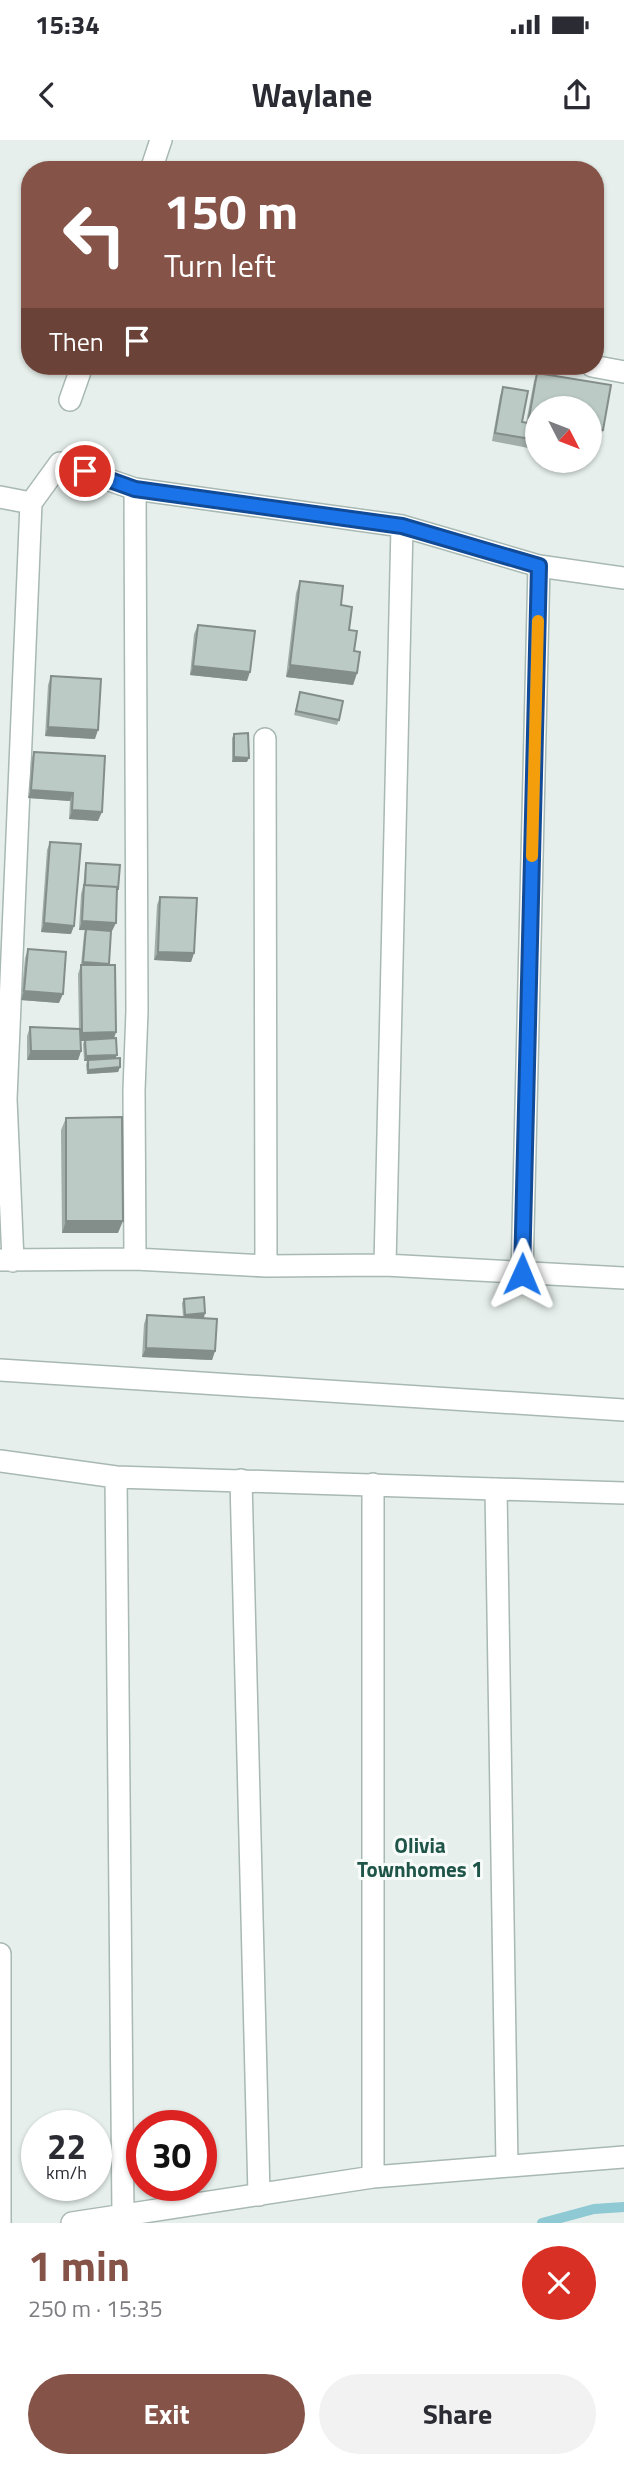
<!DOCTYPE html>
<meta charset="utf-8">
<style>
:root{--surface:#fff;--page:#f2f2f3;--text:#2b2b33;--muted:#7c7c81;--accent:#855347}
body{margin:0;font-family:"Titillium Web",sans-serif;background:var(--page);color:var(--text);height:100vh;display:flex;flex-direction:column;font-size:26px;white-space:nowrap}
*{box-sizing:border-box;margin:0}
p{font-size:23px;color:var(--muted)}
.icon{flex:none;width:38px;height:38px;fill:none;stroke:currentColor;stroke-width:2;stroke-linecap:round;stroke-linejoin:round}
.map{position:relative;height:2083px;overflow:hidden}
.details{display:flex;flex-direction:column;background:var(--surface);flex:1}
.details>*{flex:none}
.hud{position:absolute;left:21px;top:21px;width:583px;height:214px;border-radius:28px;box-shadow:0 2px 5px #0004;background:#855347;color:#fff;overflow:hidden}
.needle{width:46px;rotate:132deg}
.buttons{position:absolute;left:525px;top:256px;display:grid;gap:14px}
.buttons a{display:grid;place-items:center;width:77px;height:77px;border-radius:50%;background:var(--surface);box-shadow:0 2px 5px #0004;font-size:35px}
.speed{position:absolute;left:21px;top:1970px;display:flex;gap:14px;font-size:35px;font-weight:700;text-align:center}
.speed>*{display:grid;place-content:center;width:91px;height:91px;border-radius:50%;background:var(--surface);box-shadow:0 2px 5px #0004;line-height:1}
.speed small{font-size:18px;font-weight:400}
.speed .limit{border:10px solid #d22;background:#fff;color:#111}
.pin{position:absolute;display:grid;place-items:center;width:60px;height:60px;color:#fff;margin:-30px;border:4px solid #fff;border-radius:50%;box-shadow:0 2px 7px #0007}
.me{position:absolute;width:77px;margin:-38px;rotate:1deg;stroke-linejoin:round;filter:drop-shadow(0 0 5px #0008)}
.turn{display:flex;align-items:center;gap:24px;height:147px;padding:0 28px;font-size:32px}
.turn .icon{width:91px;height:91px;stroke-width:2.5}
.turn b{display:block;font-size:49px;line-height:60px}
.then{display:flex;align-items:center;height:66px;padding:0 28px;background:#0003;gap:14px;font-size:26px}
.round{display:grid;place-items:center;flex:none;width:74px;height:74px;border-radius:37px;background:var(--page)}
.summary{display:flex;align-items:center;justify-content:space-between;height:119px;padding:0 28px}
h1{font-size:42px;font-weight:700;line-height:52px;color:var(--accent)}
.primary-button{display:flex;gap:14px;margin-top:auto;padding:14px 28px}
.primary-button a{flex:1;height:80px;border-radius:42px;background:var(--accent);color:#fff;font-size:28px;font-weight:700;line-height:80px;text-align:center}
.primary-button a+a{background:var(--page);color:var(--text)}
.status{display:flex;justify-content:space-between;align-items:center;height:49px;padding:0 35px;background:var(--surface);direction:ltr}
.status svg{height:19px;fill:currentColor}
header{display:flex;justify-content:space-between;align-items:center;height:91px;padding:0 28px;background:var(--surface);font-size:32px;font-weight:700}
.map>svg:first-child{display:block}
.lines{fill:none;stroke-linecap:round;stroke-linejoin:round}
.stream{stroke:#8ec9d4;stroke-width:10}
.minor-casing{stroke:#a8b8b2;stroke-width:24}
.minor{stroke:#fff;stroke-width:21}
.wall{fill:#a1aea9}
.shaded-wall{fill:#838d89}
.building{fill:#bbcac4;stroke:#838d89;stroke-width:2}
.route-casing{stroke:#114b97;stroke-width:18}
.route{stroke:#1a73e8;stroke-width:12}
.slow{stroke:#f59e0b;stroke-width:12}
.labels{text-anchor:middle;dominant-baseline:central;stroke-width:6;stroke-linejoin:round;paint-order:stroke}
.neighbourhood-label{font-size:21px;font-weight:bold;fill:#1f5548;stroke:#f7fbf9}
</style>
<div class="status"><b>15:34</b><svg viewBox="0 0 49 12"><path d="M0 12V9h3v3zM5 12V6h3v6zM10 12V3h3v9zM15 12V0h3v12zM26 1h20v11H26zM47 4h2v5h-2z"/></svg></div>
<header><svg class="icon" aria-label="back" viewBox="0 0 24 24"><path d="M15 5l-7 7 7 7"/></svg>Waylane<svg class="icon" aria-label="share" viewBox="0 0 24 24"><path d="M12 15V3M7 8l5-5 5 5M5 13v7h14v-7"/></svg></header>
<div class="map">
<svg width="624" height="2083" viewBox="0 0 624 2083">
<rect width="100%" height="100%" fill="#e6efeb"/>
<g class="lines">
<path class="stream" d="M542 2083 594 2069 624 2067"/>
<g class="minor-casing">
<path id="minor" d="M151 30 161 0
M592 226 624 232
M70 260 82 226
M0 357 31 363 60 323 135 349 402 386 539 426 624 438
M265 599 266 1126
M135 1119 134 950 137 871 135 349
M0 1120 135 1119 266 1126 385 1125 624 1138
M13 1121 6 959 31 363
M385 1125 402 386
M522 1134 539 426
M0 1230 624 1270
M0 1321 116 1337 624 1353
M116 1337 123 2075
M241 1340 259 2055
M496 1349 507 2026
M0 1814V2083
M373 2037V1344
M72 2083 373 2037 624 2017"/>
</g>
<use href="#minor" class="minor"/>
</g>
<path class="wall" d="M537 233 611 245 603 290 600 299 590 297V268H537V289L533 288 528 308 492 301 500 256 503 247 528 251 522 282 526 283 534 241Z
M300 441 341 465 349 490 357 533 353 545 286 537 296 453Z
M198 485 247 541 190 535 194 494Z
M51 536 95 599 45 596 48 545Z
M300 552 339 580 337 585 294 575Z
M234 594 247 622H232V598Z
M34 612 98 681 69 679 70 661 28 658 31 620Z
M50 702 71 794 41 792 47 710Z
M86 723 118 749 117 753 112 791H111L108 825 116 892 114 898 117 915 115 918 120 927 118 932 87 934 86 925 87 921H84L83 904 84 901H81V911L78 920H27V896L30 887 79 889 78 834 81 825 84 794 85 790H79L81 754 83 747 85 728Z
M160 757 194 813 191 822 154 820 157 765Z
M28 809 59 863 21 860 25 818Z
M66 978 118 1093H62L61 990Z
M184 1159 204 1178 215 1211 212 1220 142 1217 144 1184 147 1175 183 1177 182 1163Z"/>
<path class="shaded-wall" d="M290 525 357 533 353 545 286 537Z
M193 526 250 532 247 541 190 535Z
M48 587 98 590 95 599 45 596Z
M234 617 249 618 247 622H232Z
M31 650 73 653 70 661 28 658Z
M72 670 102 672 98 681 69 679Z
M82 781 116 783 112 791 79 790Z
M44 783 74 786 71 794 41 792Z
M158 812 194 813 191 822 154 820Z
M83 822 109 824 107 829 81 827Z
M24 851 63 854 59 863 21 860Z
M116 892 113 901H79L82 893Z
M31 911H81L78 920H27Z
M117 915 115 919 84 921 86 916Z
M120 927 118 932 87 934 88 930Z
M66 1081H123L118 1093H62Z
M205 1173 204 1178 183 1180 185 1175Z
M146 1208 215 1211 212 1220 142 1217Z"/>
<path class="building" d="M537 233 611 245 603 290 590 288V268H537V279L529 278Z
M503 247 528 251 522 282 534 284 531 299 495 293Z
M300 441 343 446 341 465 352 467 349 490 357 491 354 511 360 512 357 533 290 525Z
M198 485 255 491 250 532 193 526Z
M51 536 101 539 98 590 48 587Z
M300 552 343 561 339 580 296 571Z
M248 593 249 618 234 617V594Z
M34 612 105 616 102 672 72 670 73 653 31 650Z
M50 702 81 704 74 786 44 783Z
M86 723 120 725 118 749H117V747L85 745Z
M84 745 117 747 116 783 82 781Z
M160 757 197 758 194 813 158 812Z
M86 789 111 791 109 824 83 822Z
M28 809 66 812 63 854 24 851Z
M81 825H115L116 892 82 893Z
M30 887 80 889 81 911H31Z
M116 898 117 915 86 916 85 900Z
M120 918V927L88 930V920Z
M122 977 123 1081H66V978Z
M204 1157 205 1173 185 1175 184 1159Z
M147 1175 217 1179 215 1211 146 1208Z"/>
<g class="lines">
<g class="route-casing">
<path id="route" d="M85 331 135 349 402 386 539 426 522 1134"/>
</g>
<use href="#route" class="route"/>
<path class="slow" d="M532 716 538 481"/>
</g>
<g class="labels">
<g class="neighbourhood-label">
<text x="420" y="1705">Olivia<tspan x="420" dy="24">Townhomes 1</tspan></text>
</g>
</g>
</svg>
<div class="buttons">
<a><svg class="needle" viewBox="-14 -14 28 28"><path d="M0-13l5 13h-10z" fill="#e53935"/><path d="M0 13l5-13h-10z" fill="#7c7c81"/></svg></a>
</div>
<div class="speed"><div>22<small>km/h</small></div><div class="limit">30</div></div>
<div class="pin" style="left:85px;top:331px;background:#d93025"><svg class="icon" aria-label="arrive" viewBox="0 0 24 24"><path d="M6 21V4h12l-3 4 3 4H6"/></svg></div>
<svg class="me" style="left:522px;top:1134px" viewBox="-20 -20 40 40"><path d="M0-17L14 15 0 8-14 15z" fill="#1a73e8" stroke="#fff" stroke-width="4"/></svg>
<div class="hud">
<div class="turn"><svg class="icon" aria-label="left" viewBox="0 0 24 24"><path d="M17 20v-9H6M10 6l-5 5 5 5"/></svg><div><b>150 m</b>Turn left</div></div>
<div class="then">Then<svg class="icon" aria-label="arrive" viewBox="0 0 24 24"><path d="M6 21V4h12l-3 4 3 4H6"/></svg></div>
</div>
</div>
<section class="details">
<div class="summary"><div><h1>1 min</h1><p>250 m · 15:35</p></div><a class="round" style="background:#d93025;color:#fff"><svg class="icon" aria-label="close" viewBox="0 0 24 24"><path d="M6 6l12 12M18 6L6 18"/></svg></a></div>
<div class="primary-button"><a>Exit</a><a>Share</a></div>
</section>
